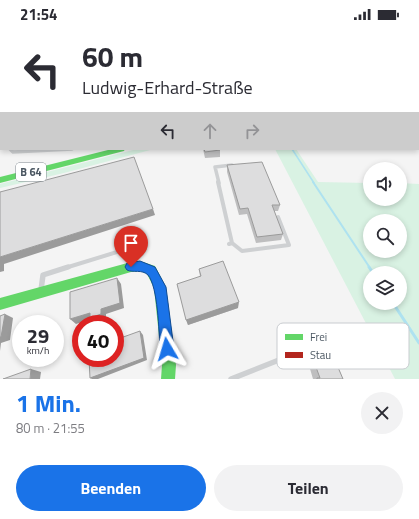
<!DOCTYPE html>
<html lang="de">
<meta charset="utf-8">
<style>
:root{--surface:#fff;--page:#f2f2f3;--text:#2b2b33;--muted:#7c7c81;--accent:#1a73e8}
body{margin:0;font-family:"Titillium Web",sans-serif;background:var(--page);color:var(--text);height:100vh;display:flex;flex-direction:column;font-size:15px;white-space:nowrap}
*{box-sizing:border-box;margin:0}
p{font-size:13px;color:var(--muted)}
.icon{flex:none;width:22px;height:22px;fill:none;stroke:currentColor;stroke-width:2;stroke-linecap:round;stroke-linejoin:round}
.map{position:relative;height:351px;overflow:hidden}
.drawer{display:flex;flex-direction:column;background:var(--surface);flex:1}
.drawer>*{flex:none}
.hud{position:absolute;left:0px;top:0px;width:419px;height:122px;box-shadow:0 2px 6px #0003;background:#fff;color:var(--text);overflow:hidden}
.tools{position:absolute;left:363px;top:134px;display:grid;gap:8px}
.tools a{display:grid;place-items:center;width:44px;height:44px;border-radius:50%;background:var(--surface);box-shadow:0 2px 6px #0003;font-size:20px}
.speed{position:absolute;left:12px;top:287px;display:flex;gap:8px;font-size:20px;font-weight:700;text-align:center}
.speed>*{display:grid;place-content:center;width:52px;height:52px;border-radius:50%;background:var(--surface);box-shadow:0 2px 6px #0003;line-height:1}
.speed small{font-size:10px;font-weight:400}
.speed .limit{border:6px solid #d22;background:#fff;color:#111}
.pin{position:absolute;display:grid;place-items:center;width:34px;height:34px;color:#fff;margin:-41px -17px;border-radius:50% 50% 50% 0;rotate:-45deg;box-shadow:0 0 4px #0007}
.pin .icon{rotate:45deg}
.me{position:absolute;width:44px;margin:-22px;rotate:353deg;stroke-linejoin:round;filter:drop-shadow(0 0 3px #0008)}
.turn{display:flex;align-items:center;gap:14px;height:84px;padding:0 16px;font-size:18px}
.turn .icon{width:52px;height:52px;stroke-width:2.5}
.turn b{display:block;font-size:28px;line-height:34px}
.lanes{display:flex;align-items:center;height:38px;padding:0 16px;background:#0003;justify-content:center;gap:20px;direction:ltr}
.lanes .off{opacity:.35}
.round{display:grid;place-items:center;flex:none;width:42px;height:42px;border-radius:21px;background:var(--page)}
.head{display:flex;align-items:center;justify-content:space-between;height:68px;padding:0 16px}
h1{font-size:24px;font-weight:700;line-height:30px;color:var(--accent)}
.button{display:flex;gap:8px;margin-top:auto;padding:8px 16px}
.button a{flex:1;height:46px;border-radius:24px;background:var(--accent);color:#fff;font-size:16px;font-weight:700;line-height:46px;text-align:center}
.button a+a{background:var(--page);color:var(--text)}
.status{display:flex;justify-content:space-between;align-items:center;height:28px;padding:0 20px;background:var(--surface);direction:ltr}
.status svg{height:11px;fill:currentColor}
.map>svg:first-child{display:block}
.green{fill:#d9f2e3;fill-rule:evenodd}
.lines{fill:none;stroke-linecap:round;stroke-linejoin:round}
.stream-far3{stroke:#aee2f0;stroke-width:1}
.stream-far2{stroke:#aee2f0;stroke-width:1.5}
.stream-far1{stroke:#aee2f0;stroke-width:2}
.stream{stroke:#aee2f0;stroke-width:3}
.path{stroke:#bcc7c4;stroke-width:1;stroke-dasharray:1.5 1;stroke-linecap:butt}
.lane-far2{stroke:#ced0d2;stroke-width:3.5}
.lane-far1{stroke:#ced0d2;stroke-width:4}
.lane{stroke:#ced0d2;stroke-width:5.5}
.street{fill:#ced0d2;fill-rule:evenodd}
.fast{fill:#63d668;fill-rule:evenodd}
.jam{stroke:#b3261e;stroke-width:9}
.wall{fill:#bebebf}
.shaded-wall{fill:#9b9b9b}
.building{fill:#ddddde;stroke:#9b9b9b}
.route{fill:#1a73e8;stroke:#114b97}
.labels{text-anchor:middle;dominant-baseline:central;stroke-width:3;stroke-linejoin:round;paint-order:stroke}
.shield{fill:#fff;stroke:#808990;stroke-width:1}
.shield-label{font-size:11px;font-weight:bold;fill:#4a5661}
.key{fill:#fff;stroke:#c9ccd0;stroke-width:1}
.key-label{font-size:11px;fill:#4a5661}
</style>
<div class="status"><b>21:54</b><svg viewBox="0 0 49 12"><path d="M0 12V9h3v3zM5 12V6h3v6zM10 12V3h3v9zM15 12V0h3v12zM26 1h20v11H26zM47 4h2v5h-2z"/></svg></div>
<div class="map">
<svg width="419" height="351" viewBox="0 0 419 351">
<rect width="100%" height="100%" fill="#f4f4f4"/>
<path class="green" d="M137 121H154L64 145 0 160V156Z
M275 121H296L318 154 370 155V171H400V155L419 156V351H395ZM370 193H400V223H370ZM370 245H400V275H370Z"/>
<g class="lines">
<path class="stream-far3" d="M243 0 245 1"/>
<path class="stream-far2" d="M292 121 314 155"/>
<path class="stream-far1" d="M313 154 370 240"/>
<path class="stream" d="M369 239 373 245
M393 275 419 315"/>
<path class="path" d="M97 0 102 1"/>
<path class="lane-far2" d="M0 111 1 108
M10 121 13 124 72 121
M219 155 215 139 232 137"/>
<path class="lane-far1" d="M218 154 232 215 229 216
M232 215 242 223 289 217 278 189
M65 240 130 220 135 236"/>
<path class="lane" d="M41 262 43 247 68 239
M231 351 289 328"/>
<path class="street" d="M414 0H418L419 1 418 2Z
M0 4H1V7H0Z
M418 6H419V8H418Z
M418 45H419V47H418Z
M418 60H419V62H418Z
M0 78 1 79V83L0 82Z"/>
<path class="fast" d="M112 121H125L124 123 0 155V149Z
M140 233 155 238 166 259 176 337 175 351H161L162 337 154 260 147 246 140 243 131 244 0 282V270L131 234Z"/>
<path class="jam" d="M418 16 419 15"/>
</g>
<path class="wall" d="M0 0H54L51 1H1V3L0 2Z
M418 29H419V44H418Z
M418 72H419V90H418Z
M203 121H220V129L205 130Z
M227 137 280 177 278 183H274L283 206 281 212 256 215 247 186 239 187 227 144Z
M199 241 238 280 188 297 177 256 200 249Z
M316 304 344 320 337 324 332 325 343 351H313L308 334 314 331 313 329 318 326 311 308Z"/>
<path class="shaded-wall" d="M39 0H54L51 1H39Z
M1 48V56H0V49Z
M153 181 155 187 4 236V243L0 244V229Z
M117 250 121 256 124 280 106 286V291L96 295 91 291 76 296 70 291 101 281Z
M239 274 238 280 188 297 186 292Z
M5 286 13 290 10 312 1 315 0 323V309Z
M140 303 143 307 147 332 98 351H92L90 350Z
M31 341 41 344 40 351H30Z"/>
<path class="building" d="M11 0H40L45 1H14Z
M0 9 1 10V48L0 49Z
M418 29H419V37L418 35Z
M1 57V65L0 64V59Z
M418 72H419V82L418 79Z
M204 121H220V122L205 124Z
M134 129 153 181 0 229V164Z
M262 134 280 177H272L283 206 257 209 248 180 240 181 227 137Z
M223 233 239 274 186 292 177 256 201 248 199 241Z
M117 250 120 275 101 281V286L90 290V285L70 291V264Z
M5 286 1 309H0V288Z
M333 297 344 320 331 323 343 351H317V350H320L313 331 320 330 319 326 324 324 316 304Z
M140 303 144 330 90 350 89 330H115V312Z
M31 341 30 351H3Z"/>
<path class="route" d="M140 233 155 239 166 259 174 321 172 326 167 328 162 326 160 321C159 304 158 259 148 247 142 241 133 245 127 242L125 239 127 235Z"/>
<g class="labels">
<rect class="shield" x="16" y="135" width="30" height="18" rx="3"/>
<g class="shield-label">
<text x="31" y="144">B 64</text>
</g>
</g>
<rect x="277" y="295" width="132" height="46" rx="6" class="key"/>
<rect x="285" y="306" width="18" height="6" fill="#63d668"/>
<rect x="285" y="324" width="18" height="6" fill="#b3261e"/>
<g class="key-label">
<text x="310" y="313">Frei</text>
<text x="310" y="331">Stau</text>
</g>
</svg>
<div class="tools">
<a><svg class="icon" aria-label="sound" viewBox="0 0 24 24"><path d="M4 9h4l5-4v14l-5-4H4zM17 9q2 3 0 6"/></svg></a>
<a><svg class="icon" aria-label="search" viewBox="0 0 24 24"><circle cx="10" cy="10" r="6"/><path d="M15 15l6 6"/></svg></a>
<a><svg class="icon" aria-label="layers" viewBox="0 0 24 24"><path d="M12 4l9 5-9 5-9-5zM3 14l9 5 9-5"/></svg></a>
</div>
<div class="speed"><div>29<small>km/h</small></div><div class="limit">40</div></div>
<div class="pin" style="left:131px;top:239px;background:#d93025"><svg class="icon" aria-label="arrive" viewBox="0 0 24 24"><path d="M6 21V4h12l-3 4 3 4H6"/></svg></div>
<svg class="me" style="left:167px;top:321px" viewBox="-20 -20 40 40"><path d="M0-17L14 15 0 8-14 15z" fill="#1a73e8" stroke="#fff" stroke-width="4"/></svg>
<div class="hud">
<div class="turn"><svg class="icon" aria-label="left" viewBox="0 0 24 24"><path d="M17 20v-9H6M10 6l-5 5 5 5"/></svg><div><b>60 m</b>Ludwig-Erhard-Straße</div></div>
<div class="lanes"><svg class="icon" aria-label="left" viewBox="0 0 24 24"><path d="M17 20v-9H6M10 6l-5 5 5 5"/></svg><svg class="icon off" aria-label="ahead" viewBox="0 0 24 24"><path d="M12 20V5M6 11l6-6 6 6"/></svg><svg class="icon off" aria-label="right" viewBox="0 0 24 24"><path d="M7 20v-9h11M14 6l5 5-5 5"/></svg></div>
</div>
</div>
<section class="drawer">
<div class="head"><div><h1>1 Min.</h1><p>80 m · 21:55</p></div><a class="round"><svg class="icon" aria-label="close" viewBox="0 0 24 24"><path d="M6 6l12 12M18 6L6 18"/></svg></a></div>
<div class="button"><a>Beenden</a><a>Teilen</a></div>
</section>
